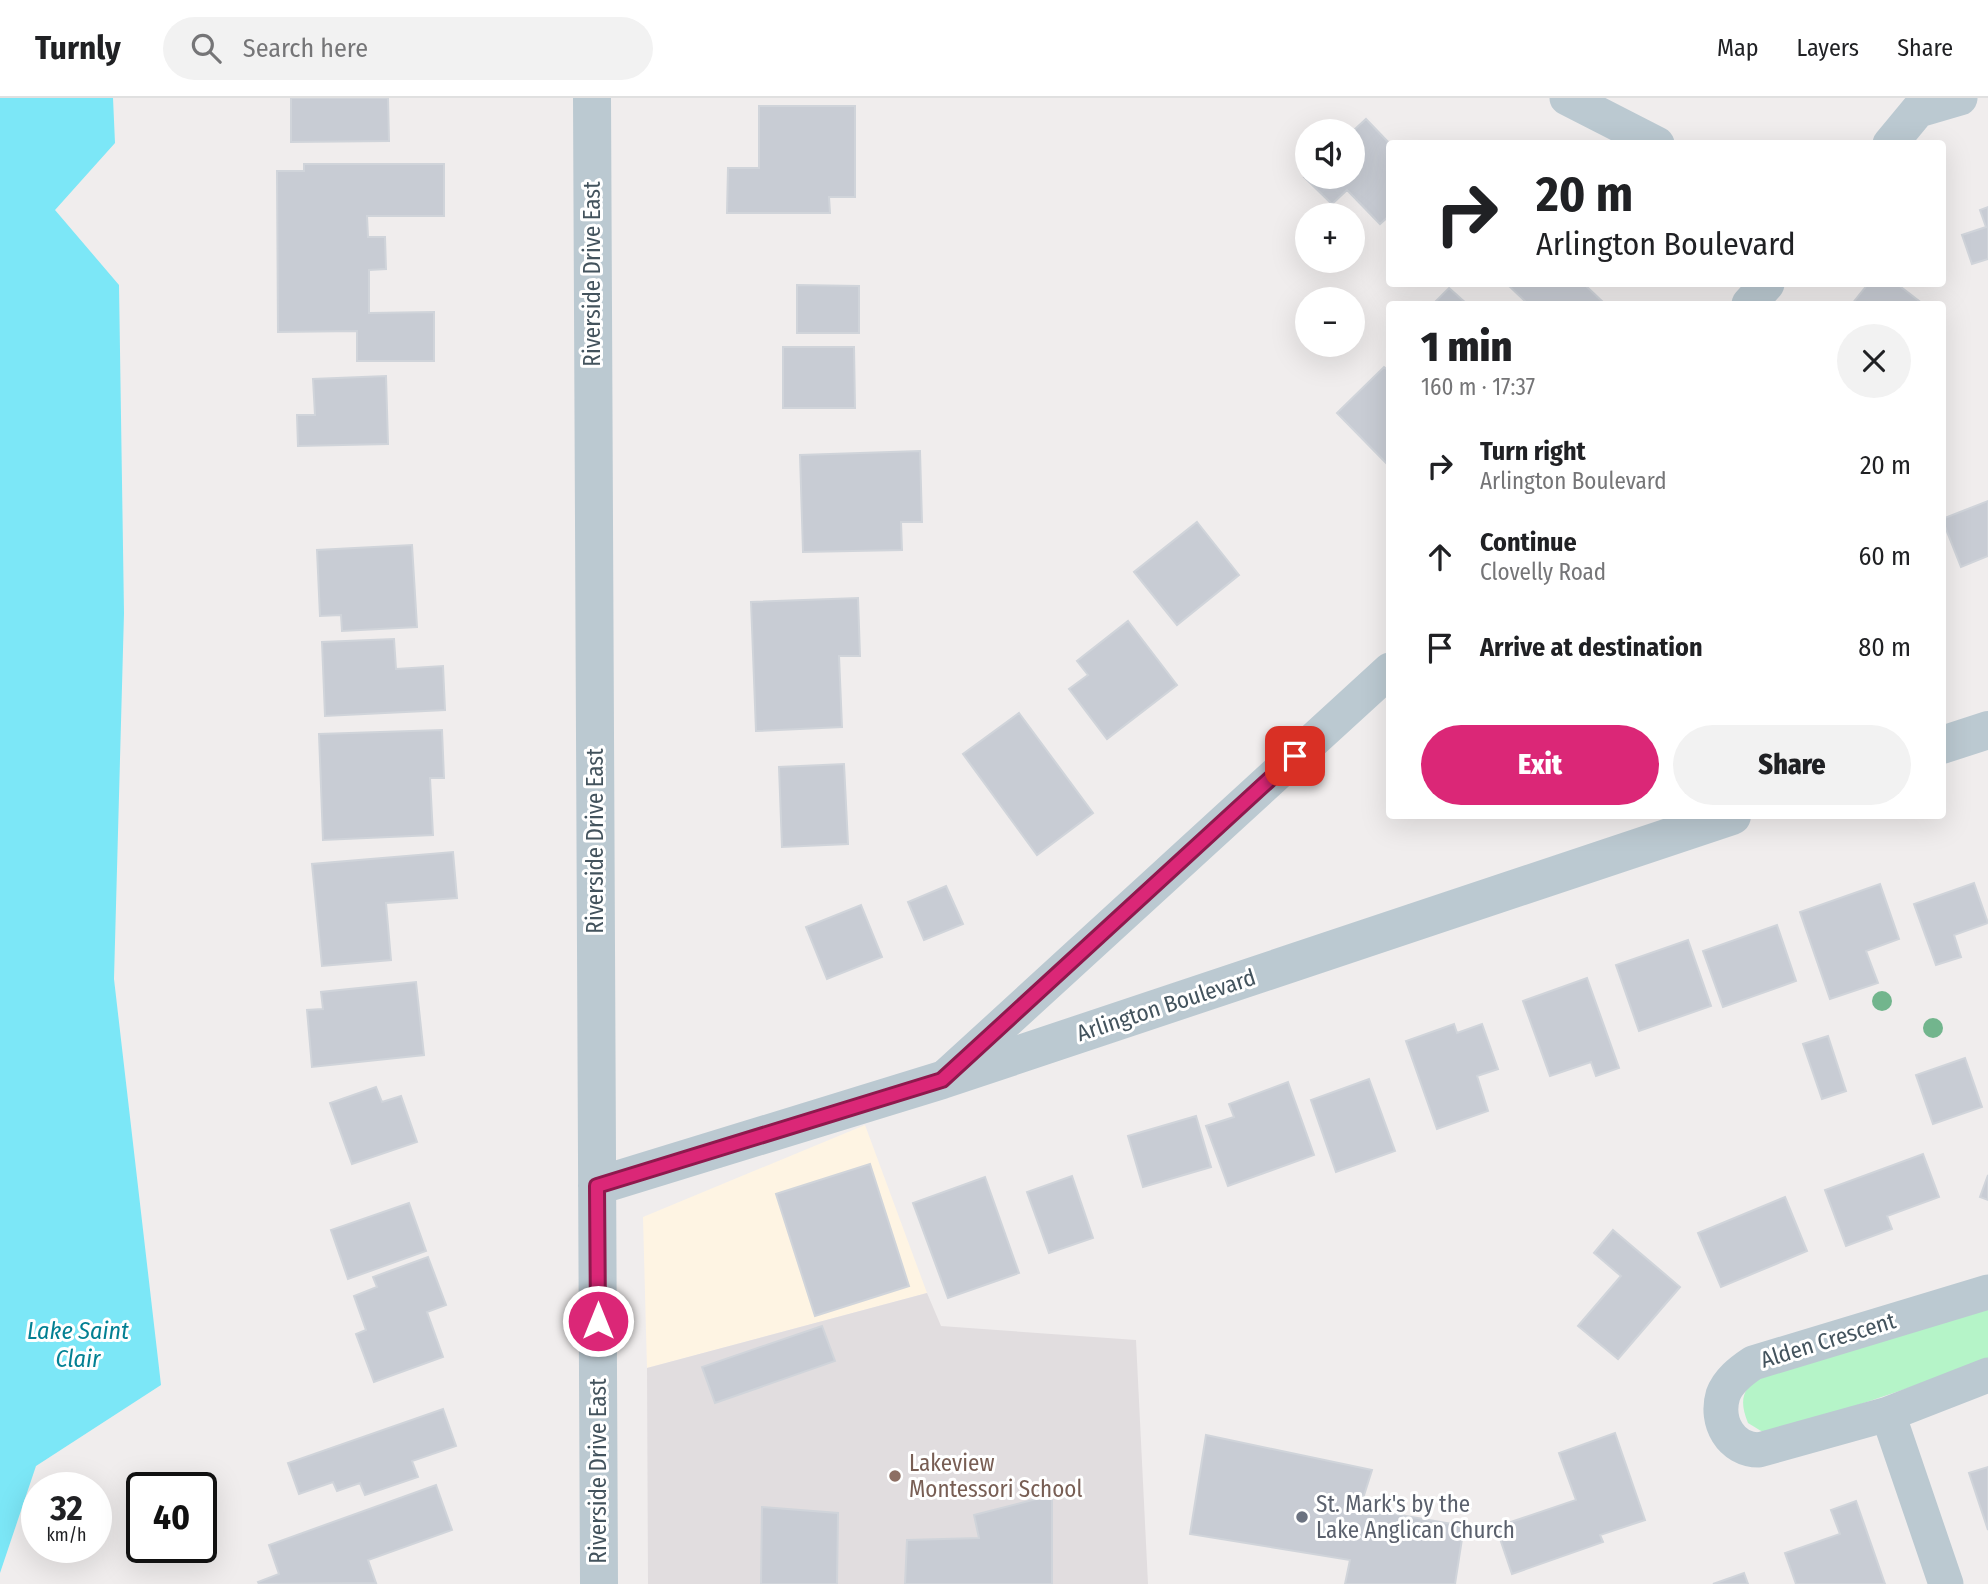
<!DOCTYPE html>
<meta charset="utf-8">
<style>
:root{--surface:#fff;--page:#f2f2f2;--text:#202124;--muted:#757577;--line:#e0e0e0;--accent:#db2777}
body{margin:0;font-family:"Fira Sans Condensed",sans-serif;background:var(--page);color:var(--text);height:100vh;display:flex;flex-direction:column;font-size:26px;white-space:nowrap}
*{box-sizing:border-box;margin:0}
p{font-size:23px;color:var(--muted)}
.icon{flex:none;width:38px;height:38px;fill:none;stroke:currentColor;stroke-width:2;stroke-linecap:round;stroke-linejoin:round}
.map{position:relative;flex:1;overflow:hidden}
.sheet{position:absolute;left:1386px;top:203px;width:560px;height:518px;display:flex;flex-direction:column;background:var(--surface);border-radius:7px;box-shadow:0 7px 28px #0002}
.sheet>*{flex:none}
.hud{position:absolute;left:1386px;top:42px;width:560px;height:147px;border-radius:7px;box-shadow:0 7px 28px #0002;background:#fff;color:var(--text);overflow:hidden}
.fabs{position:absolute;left:1295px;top:21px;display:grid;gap:14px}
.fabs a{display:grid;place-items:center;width:70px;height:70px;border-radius:50%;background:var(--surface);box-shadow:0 7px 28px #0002;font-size:35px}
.speed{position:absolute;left:21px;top:1374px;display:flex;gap:14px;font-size:35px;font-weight:700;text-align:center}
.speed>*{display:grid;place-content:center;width:91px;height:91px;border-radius:50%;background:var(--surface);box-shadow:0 7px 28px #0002;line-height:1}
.speed small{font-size:18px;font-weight:400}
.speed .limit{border:4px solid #111;border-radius:10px;background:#fff;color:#111}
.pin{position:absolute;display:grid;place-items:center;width:60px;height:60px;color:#fff;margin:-30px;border-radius:14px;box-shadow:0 4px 10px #0006}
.me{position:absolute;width:77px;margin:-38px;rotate:0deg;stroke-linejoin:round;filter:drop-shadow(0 0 5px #0008)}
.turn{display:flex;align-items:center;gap:24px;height:147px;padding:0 35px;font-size:32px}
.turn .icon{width:91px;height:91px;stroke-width:2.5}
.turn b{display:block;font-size:49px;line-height:60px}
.round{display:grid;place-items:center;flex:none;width:74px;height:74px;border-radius:37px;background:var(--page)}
.overview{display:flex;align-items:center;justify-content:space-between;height:119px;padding:0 35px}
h1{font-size:42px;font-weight:800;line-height:52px}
.action{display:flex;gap:14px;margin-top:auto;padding:14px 35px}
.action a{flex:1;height:80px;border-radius:42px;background:var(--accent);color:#fff;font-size:28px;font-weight:800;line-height:80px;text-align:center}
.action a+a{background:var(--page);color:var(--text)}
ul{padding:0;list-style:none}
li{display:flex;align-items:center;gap:21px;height:91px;padding:0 35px}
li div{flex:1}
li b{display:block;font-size:26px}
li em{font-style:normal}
header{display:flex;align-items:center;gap:42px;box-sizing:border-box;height:98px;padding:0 35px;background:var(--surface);border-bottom:2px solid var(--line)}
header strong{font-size:33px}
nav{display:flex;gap:38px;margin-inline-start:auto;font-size:24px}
.search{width:490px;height:63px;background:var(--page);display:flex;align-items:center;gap:18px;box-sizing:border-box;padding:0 24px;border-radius:38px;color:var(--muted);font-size:26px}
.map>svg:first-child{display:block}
.commercial{fill:#fef4e3}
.education{fill:#e1dddf}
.green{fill:#b5f4c8}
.water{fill:#7ce7f7}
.building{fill:#c8ccd4;stroke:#d0d4da;stroke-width:2}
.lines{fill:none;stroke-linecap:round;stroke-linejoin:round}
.minor{stroke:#bbc9d1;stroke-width:35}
.tertiary{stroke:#bbc9d1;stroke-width:38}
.tree{fill:#72b58d}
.route-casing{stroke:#8e194d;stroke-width:18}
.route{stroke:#db2777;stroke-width:12}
.education-dot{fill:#8d6e63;stroke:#fff;stroke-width:2.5}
.worship-dot{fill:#6b7280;stroke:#fff;stroke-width:2.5}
.labels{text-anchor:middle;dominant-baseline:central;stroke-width:6;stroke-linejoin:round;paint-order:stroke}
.street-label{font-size:23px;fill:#43535d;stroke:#fff}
.education-label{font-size:23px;fill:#785e54;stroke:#fff;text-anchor:start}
.worship-label{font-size:23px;fill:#5b616d;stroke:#fff;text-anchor:start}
.water-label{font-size:24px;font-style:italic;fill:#038093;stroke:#fff}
</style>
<header>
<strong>Turnly</strong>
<div class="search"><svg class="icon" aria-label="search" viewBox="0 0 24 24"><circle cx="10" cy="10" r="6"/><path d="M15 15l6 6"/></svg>Search here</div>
<nav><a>Map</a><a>Layers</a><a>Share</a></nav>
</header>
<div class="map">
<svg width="1988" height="1486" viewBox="0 0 1988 1486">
<rect width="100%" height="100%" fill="#f0eded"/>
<path class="commercial" d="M865 1027 927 1195 647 1270 643 1119Z"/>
<path class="education" d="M927 1195 941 1228 1136 1242 1148 1486H648L647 1270Z"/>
<path class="green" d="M1988 1206V1263L1781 1333 1766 1336 1748 1325C1739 1303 1742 1291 1760 1277Z"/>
<path class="water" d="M0 0H113L115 45 55 112 119 187 124 515 114 881 161 1287 36 1368 0 1475Z"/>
<path class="building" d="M291 0H388L389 43 291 44Z
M759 8H855V99H829L830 115H727L728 70H759Z
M1366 21 1390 46V117L1380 126 1347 92 1332 106 1305 80 1353 79V33Z
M304 66H444V118H367L368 139H385L386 171 369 172V215L434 214V263H357V233L278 234 277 73H304Z
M1988 109V161L1972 166 1962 137 1986 129 1980 112Z
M1507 186H1584L1605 206H1528Z
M1868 186H1897L1923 206H1852Z
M797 187 859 188V235H797Z
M1449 190 1467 206H1433Z
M783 249H854L855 310H783Z
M1384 269 1390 274V369L1337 315Z
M386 278 388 346 298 348 297 317H315L313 281Z
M920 353 922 424H901L902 452 803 454 800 357Z
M1988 403V458L1961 469 1942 421Z
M1197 424 1239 477 1177 527 1134 474Z
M412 447 417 529 342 533 341 517 320 518 317 452Z
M858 500 860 558H839L842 629 756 633 751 504Z
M1128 523 1177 587 1107 641 1069 591 1088 577 1077 563Z
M394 541 396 571 443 568 445 612 325 618 322 544Z
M1019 615 1093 715 1037 757 963 656Z
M442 632 444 680H430L433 737 323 742 319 636Z
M844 666 848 746 782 749 779 669Z
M453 754 457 800 386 805 391 862 322 868 312 766Z
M1974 785 1988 825 1954 837 1961 859 1936 867 1914 806Z
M1880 786 1899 841 1866 853 1878 885 1830 901 1800 814Z
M946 788 963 826 924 842 908 804Z
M861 807 882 859 827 881 806 829Z
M1777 827 1796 883 1723 909 1703 853Z
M1688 842 1711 908 1639 933 1616 867Z
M1587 880 1619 970 1596 978 1591 964 1550 978 1523 903Z
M416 884 424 957 312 969 307 912 323 911 321 894Z
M1454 926 1457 935 1482 926 1498 971 1477 978 1488 1013 1437 1031 1406 943Z
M1828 938 1846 993 1822 1001 1803 946Z
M1965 960 1982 1009 1933 1026 1916 977Z
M1369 981 1395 1053 1336 1074 1311 1002Z
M1288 984 1314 1057 1228 1088 1206 1028 1234 1019 1229 1006Z
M376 989 382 1004 401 998 417 1044 352 1066 330 1005Z
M1196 1018 1211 1069 1143 1089 1128 1038Z
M1923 1056 1939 1099 1887 1118 1892 1131 1846 1148 1825 1092Z
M870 1066 909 1188 815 1218 776 1096Z
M1988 1077V1102L1980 1099Z
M1072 1078 1093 1140 1049 1155 1027 1094Z
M985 1079 1019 1175 948 1200 913 1105Z
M1785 1099 1807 1153 1721 1189 1698 1135Z
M409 1105 426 1153 348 1181 331 1132Z
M1613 1132 1680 1189 1618 1261 1578 1228 1621 1178 1594 1155Z
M428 1159 446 1207 427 1214 443 1259 374 1284 356 1236 366 1232 354 1198 377 1189 373 1179Z
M822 1228 835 1263 715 1305 702 1269Z
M443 1311 456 1348 412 1363 418 1379 365 1397 360 1385 337 1393 333 1384 299 1396 288 1365Z
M1615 1335 1645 1422 1600 1437 1603 1444 1512 1476 1496 1429 1576 1402 1559 1355Z
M1206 1337 1372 1372 1360 1410 1464 1428 1455 1486H1345L1350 1462 1190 1436Z
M1988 1369V1432L1969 1375Z
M436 1387 452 1432 368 1462 376 1485 259 1486 258 1484 279 1476 269 1447Z
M1052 1397V1486H905L907 1442 979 1440 974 1417Z
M1856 1403 1885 1486H1796L1785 1455 1840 1436 1831 1412Z
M762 1409 838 1415 837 1486H761Z
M1744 1475 1748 1486H1713Z"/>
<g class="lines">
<path class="minor" d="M1567 0 1657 46
M1919 12 1960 0
M1890 46 1928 0
M1749 206 1767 186
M942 982 1390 572
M1988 1194 1753 1265C1741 1273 1728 1283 1723 1297 1715 1324 1731 1352 1759 1352L1888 1316 1988 1277
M1888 1316 1946 1486"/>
<path class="tertiary" d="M592 0 599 1486
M1942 647 1988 632
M597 1088 942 982 1732 718"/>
</g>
<g class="tree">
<circle cx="1882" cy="903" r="10"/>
<circle cx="1933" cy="930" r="10"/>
</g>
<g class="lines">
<g class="route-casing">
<path id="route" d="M598 1223 597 1088 942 982 1295 658"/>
</g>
<use href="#route" class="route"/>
</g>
<circle class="education-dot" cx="895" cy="1378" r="7"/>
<circle class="worship-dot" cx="1302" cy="1419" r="7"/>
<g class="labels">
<g class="street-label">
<text transform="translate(592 176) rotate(-90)">Riverside Drive East</text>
<text transform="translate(595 743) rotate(-90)">Riverside Drive East</text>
<text transform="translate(1166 907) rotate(-18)">Arlington Boulevard</text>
<text transform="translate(1828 1242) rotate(-17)">Alden Crescent</text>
<text transform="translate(598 1373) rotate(-90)">Riverside Drive East</text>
</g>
<g class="education-label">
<text x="909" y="1365">Lakeview<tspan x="909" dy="26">Montessori School</tspan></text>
</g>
<g class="worship-label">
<text x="1316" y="1406">St. Mark's by the<tspan x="1316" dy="26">Lake Anglican Church</tspan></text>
</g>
<g class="water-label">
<text x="78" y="1233">Lake Saint<tspan x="78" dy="28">Clair</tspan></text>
</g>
</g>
</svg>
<div class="fabs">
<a><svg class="icon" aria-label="sound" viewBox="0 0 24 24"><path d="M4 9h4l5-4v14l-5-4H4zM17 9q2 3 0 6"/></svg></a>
<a>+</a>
<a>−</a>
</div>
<div class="speed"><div>32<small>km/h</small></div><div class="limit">40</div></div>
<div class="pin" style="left:1295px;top:658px;background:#d93025"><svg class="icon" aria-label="arrive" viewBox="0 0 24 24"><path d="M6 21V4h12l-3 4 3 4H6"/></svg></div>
<svg class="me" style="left:598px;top:1223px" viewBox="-20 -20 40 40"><circle r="17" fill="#db2777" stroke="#fff" stroke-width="3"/><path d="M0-11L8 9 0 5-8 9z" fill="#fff"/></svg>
<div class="hud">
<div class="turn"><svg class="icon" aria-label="right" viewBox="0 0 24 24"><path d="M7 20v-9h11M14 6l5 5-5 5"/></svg><div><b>20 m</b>Arlington Boulevard</div></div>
</div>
<section class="sheet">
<div class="overview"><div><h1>1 min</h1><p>160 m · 17:37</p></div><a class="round"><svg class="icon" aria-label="close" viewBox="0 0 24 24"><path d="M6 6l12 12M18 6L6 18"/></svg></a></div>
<ul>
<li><svg class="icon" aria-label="right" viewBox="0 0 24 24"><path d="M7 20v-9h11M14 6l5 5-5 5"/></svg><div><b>Turn right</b><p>Arlington Boulevard</p></div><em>20 m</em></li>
<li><svg class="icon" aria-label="ahead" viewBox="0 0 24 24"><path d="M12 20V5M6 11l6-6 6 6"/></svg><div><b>Continue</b><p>Clovelly Road</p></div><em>60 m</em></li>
<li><svg class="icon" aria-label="arrive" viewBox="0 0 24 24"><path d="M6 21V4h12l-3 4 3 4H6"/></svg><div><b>Arrive at destination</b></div><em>80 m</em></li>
</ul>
<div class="action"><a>Exit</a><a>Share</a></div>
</section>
</div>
